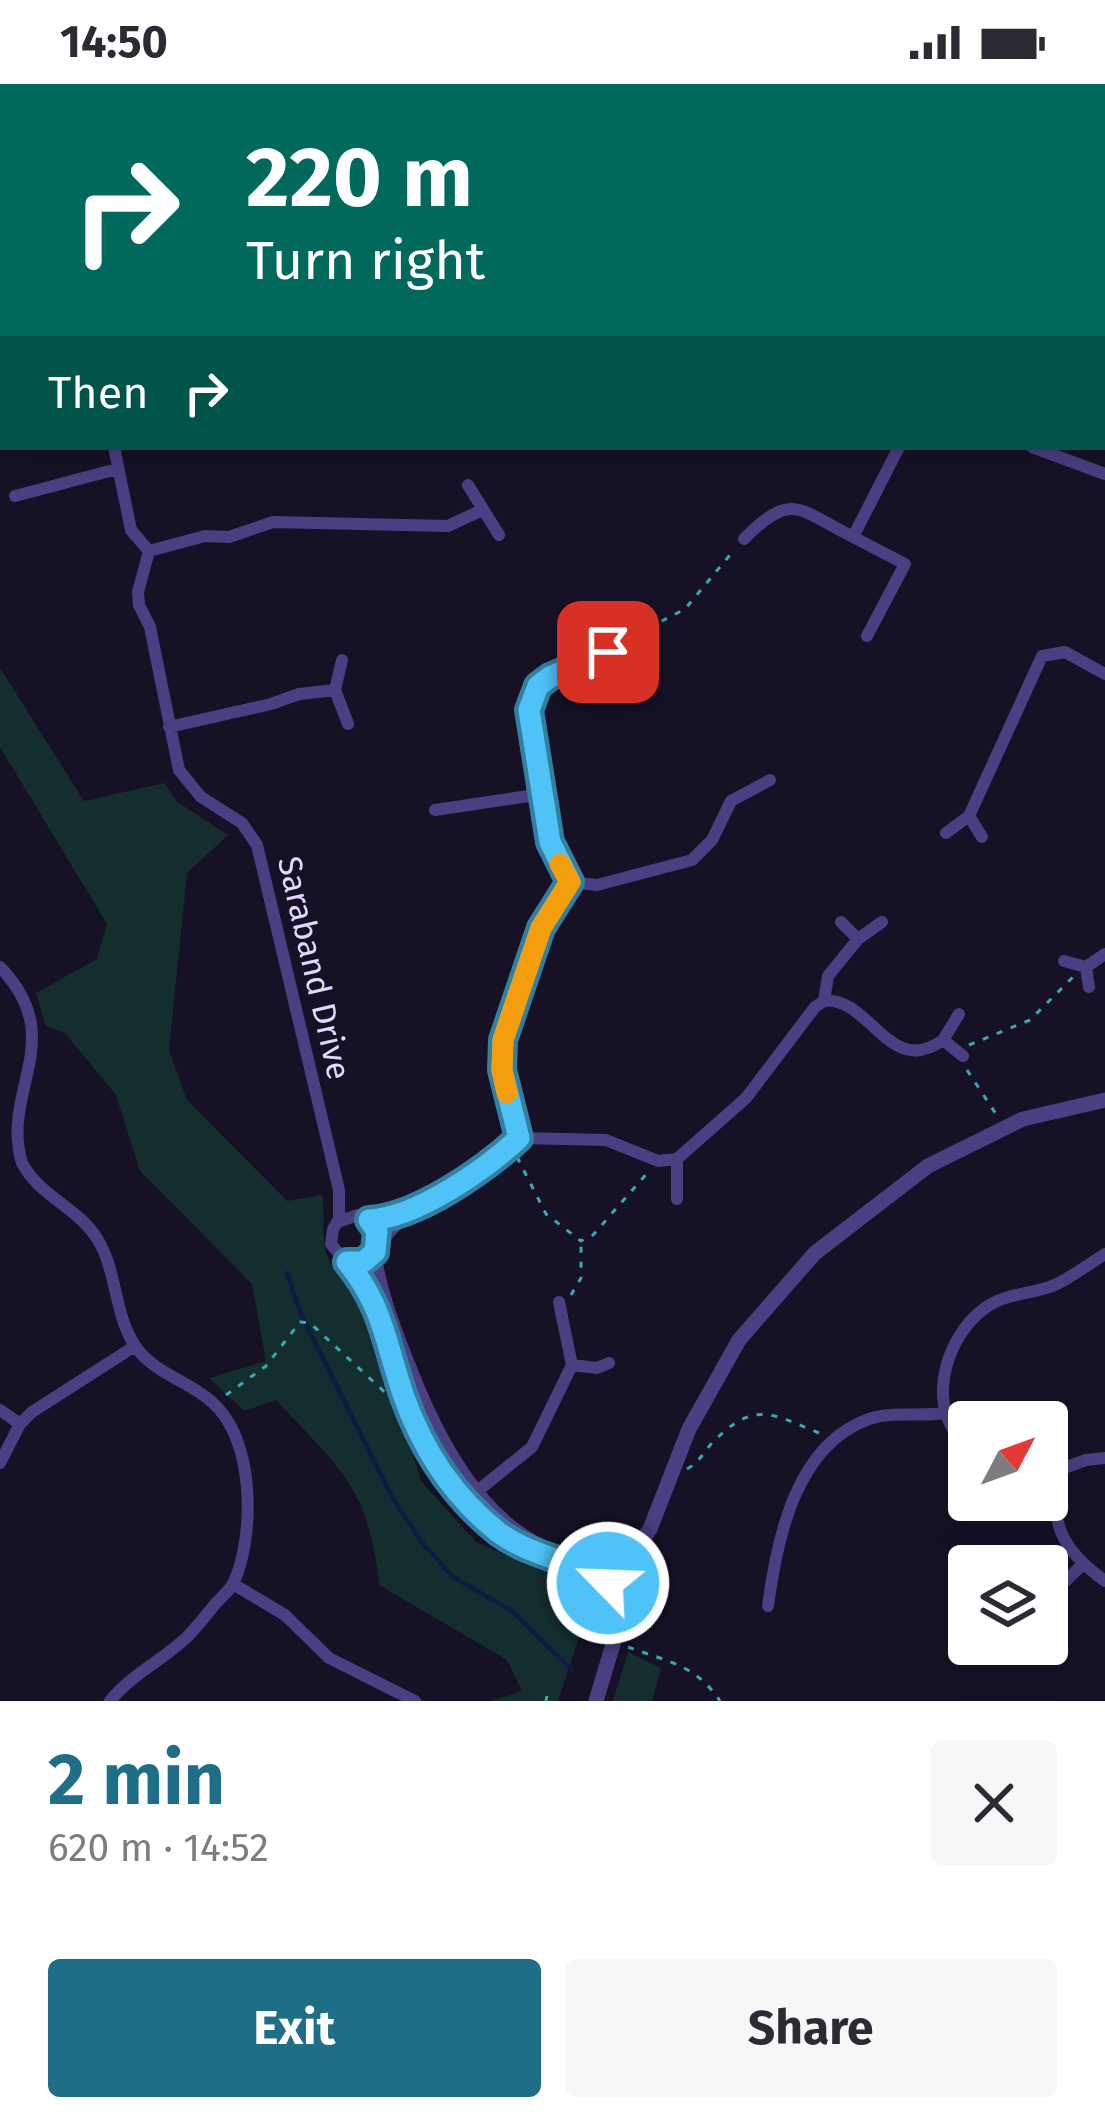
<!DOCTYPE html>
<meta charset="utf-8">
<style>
:root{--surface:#fff;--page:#f7f7f7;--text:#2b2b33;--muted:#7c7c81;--accent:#1f6e88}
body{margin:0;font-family:"Fira Sans",sans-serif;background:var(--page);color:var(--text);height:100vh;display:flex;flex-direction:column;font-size:45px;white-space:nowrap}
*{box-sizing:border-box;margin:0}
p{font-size:39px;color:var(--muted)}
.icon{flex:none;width:66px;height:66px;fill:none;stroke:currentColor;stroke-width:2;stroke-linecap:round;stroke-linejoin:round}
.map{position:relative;height:1617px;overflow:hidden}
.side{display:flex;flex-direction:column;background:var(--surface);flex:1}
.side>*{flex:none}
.guide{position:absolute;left:0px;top:0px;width:1107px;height:366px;box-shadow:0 6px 30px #0003;background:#00695c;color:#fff;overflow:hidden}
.needle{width:78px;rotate:49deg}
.tools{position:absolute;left:948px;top:1317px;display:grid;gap:24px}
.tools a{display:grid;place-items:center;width:120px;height:120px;border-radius:12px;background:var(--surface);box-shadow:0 6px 30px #0003;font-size:60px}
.pin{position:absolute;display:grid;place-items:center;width:102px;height:102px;color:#fff;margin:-51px;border-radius:24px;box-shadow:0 6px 18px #0006}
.me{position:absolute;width:132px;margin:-66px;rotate:294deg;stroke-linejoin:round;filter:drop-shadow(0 0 9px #0008)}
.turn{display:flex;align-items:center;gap:42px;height:252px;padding:0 48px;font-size:54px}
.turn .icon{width:156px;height:156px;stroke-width:2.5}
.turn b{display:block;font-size:84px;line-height:102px}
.then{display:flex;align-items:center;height:114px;padding:0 48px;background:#0003;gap:24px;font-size:45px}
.round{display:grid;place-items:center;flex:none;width:126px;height:126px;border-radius:12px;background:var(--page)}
.overview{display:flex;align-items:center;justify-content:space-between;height:204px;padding:0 48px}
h1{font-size:72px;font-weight:700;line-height:90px;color:var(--accent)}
.button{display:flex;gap:24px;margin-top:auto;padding:24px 48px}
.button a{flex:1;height:138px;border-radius:12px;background:var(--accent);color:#fff;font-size:48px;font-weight:700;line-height:138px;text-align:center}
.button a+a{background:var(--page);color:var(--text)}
.status{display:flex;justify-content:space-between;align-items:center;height:84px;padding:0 60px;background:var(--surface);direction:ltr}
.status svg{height:33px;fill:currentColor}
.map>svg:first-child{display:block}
.green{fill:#142e30}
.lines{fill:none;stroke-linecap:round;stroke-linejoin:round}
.stream{stroke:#0e1b42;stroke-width:4.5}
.path{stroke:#37abb2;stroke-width:3;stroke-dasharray:6 9;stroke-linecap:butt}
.minor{stroke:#493f82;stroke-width:12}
.tertiary{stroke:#493f82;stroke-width:15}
.route-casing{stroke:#337fa1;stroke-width:30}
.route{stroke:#4fc3f7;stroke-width:21}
.slow{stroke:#f59e0b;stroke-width:21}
.labels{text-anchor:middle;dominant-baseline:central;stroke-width:12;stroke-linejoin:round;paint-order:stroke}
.street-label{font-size:33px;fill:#e1d9fd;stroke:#171126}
</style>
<div class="status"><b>14:50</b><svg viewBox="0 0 49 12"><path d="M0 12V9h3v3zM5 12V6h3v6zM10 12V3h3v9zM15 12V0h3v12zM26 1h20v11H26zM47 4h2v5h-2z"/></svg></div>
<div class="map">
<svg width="1105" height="1617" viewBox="0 0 1105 1617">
<rect width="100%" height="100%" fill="#171126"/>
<path class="green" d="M0 584 84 717 165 699 176 717 228 751 187 789 169 966 187 1016 287 1117 322 1111C326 1133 319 1158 330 1178 337 1191 357 1206 368 1224L421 1397 476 1458 593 1510 558 1617H492L522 1607 507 1576 379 1501C369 1402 340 1385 276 1316L244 1327 209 1294 266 1277 252 1200 140 1087 116 1011 65 949 46 942 36 909 97 875 107 840 0 663Z
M628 1568 661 1584 652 1617H613Z"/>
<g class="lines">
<path class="stream" d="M287 1189 300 1228 390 1409 420 1456 453 1493 512 1527 572 1586"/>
<path class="path" d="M635 551 685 525 735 465
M969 961 1030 936 1074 892
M967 986 998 1033
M517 1073 546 1130 581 1157 593 1151 649 1087
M571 1211 581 1194V1159
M226 1311 266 1282 300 1238 310 1239 390 1313
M687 1385C700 1378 704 1367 714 1357 755 1316 772 1330 819 1349
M628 1563C668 1578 695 1580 720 1617
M546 1617 547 1612"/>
<path class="minor" d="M178 3 182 0
M777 3 778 0
M1104 146H1105
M0 190 3 188
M114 363 131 446 149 467 138 508 139 521 150 543 179 686 201 713 242 739 257 761 339 1106V1136L333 1145 331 1160 373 1211 404 1313 443 1390 464 1417 503 1452 608 1499
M1032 363 1105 390
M468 401 499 451
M15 412 117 385
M744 455C792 406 799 426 853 453
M149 467 205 452 229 453 273 438 448 442 482 426
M867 552 905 480 853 453 899 363
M342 576 335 606 348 640
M169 643 271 620 299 610 335 606
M435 726 542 710
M969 732 1042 572 1065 568 1105 590
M946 749 969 732 982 753
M570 798 550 758 529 626 538 603 550 594 624 558
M841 838 858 855 882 838
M1064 877 1086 883 1089 903
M0 883C70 956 0 1006 22 1079 39 1112 79 1124 98 1156 118 1189 114 1235 138 1266 157 1290 190 1298 212 1318 255 1355 255 1450 234 1498 230 1506 222 1513 216 1519 207 1530 197 1543 187 1553 163 1576 131 1591 110 1617
M1086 883 1105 870
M824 917C870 912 889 995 943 956
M959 930 943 956 963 972
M519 1054 502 986 503 956 541 844 570 798 597 801 692 776 712 756 731 717 770 696
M677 1075V1115
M369 1136C415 1134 486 1086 519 1054L606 1056 658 1077 677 1075 746 1014 815 923 824 917 828 892 858 855
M337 1138 358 1131C378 1139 384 1157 370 1174L347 1178
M378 1161 407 1129
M375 1168C381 1209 395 1244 410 1282 445 1372 503 1482 616 1476
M572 1281 597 1284 609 1279
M0 1326 20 1340
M969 1362C923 1329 944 1253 985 1224 1007 1208 1033 1211 1057 1200 1073 1192 1089 1180 1105 1170
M0 1379 20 1340 32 1328 135 1262
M1053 1388C1054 1442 1059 1464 1105 1497
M1053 1388 1086 1376 1105 1374
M475 1409 532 1363 572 1281 559 1218
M233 1500 285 1531 329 1574 415 1617
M1047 1515 1082 1481
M768 1522C777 1454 796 1361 869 1335 892 1327 920 1333 943 1329"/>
<path class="tertiary" d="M632 1470 650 1445 689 1345 739 1256 815 1169 928 1082 1023 1035 1105 1016
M607 1495a25 25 0 1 1 50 0a25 25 0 1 1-50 0Z
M596 1617 617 1547 620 1517"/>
</g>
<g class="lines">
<g class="route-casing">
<path id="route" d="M608 1499C574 1476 531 1473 498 1448 454 1413 423 1366 404 1313 386 1261 383 1221 347 1178H363L375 1168 377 1147 369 1136C416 1134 485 1086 519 1054L502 986 503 956 541 844 570 798 550 758 529 626 538 602 550 593 608 568"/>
</g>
<use href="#route" class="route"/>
<path class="slow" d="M507 1009 502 986 503 956 541 844 570 798 560 780"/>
</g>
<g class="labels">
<g class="street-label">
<text transform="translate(314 884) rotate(77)">Saraband Drive</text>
</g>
</g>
</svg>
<div class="tools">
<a><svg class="needle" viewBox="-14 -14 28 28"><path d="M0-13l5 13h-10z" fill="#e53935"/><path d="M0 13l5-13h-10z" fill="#7c7c81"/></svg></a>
<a><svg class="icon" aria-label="layers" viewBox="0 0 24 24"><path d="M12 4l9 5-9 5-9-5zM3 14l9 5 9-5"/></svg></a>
</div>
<div class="pin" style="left:608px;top:568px;background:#d93025"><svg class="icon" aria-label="arrive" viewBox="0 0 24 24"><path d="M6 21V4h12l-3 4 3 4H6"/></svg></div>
<svg class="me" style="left:608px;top:1499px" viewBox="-20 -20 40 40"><circle r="17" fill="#4fc3f7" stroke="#fff" stroke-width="3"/><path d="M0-11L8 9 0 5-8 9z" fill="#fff"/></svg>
<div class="guide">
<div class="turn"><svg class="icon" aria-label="right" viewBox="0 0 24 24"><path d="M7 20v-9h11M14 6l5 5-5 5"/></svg><div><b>220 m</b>Turn right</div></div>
<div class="then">Then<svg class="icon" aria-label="right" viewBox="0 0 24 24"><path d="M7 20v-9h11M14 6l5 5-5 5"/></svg></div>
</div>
</div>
<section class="side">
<div class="overview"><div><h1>2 min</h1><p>620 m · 14:52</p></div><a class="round"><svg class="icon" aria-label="close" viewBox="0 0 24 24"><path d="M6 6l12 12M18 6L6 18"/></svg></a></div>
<div class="button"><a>Exit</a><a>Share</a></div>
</section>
